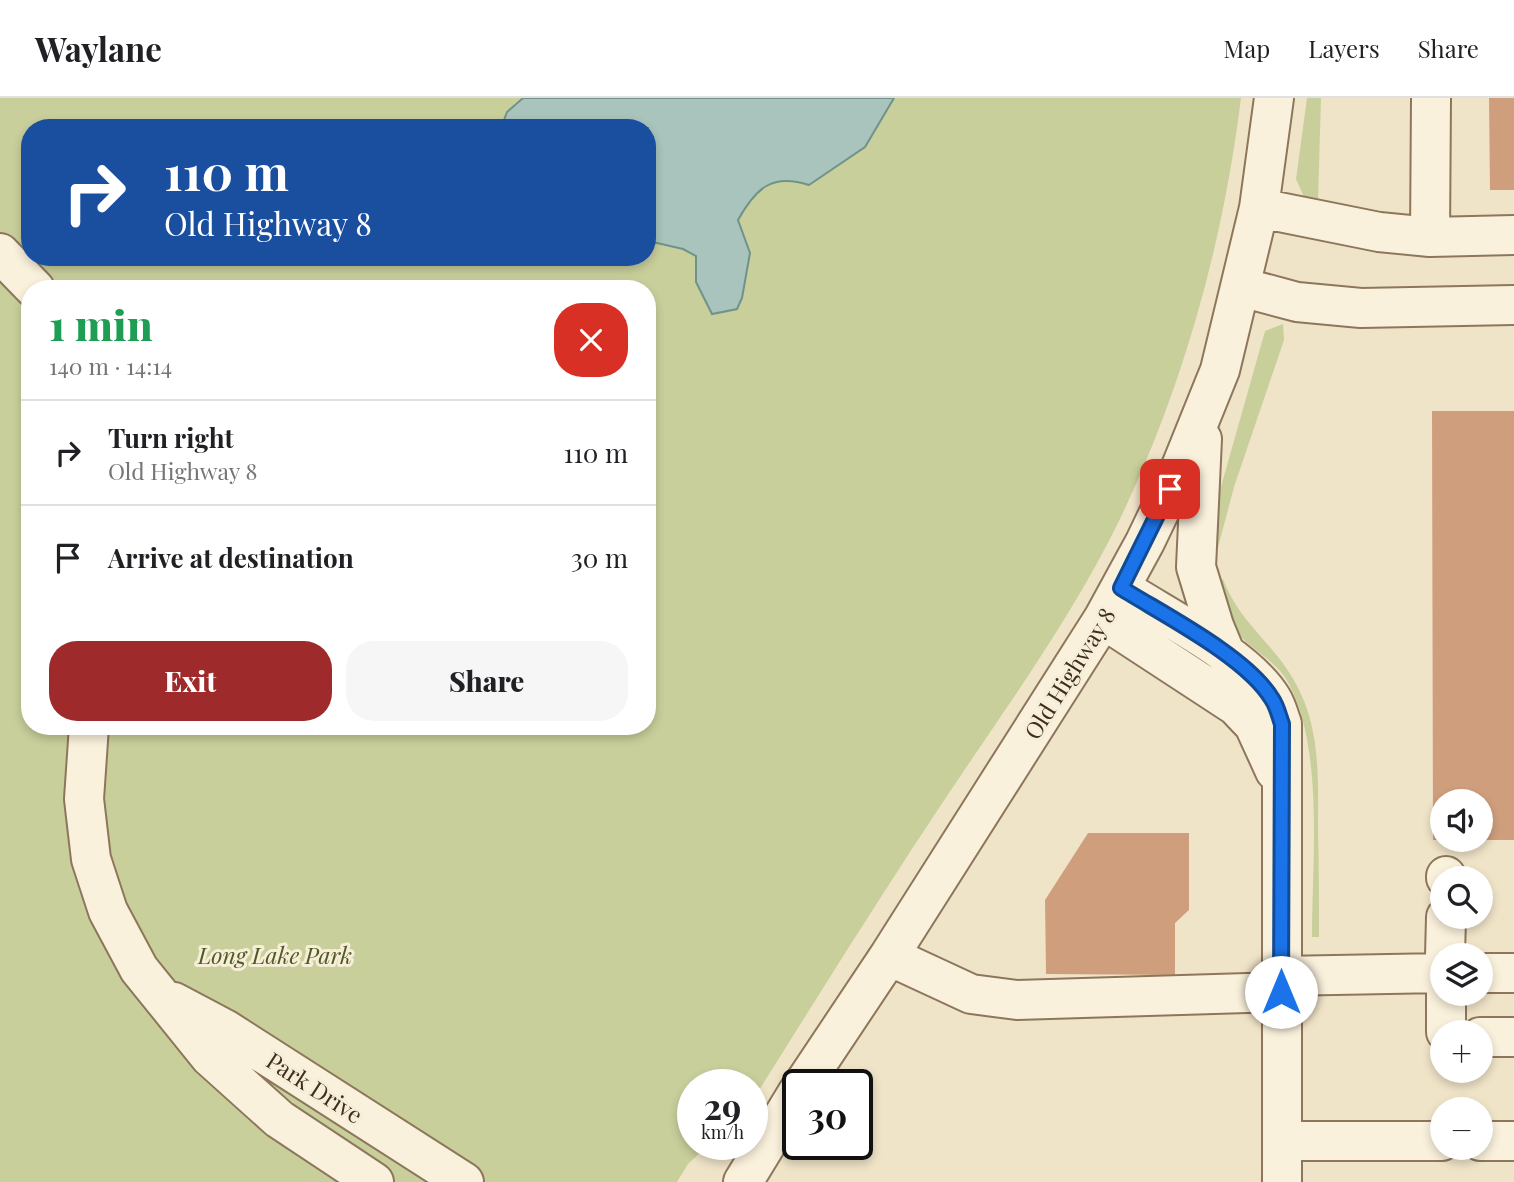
<!DOCTYPE html>
<meta charset="utf-8">
<style>
:root{--surface:#fff;--page:#f6f6f6;--text:#202124;--muted:#757577;--line:#e0e0e0;--accent:#9e2a2b}
body{margin:0;font-family:"Playfair Display",serif;background:var(--page);color:var(--text);height:100vh;display:flex;flex-direction:column;font-size:26px;white-space:nowrap}
*{box-sizing:border-box;margin:0}
p{font-size:23px;color:var(--muted)}
.icon{flex:none;width:38px;height:38px;fill:none;stroke:currentColor;stroke-width:2;stroke-linecap:round;stroke-linejoin:round}
.map{position:relative;flex:1;overflow:hidden}
.details{position:absolute;left:21px;top:182px;width:635px;height:455px;display:flex;flex-direction:column;background:var(--surface);border-radius:28px;box-shadow:0 4px 10px #0003}
.details>*{flex:none}
.top-card{position:absolute;left:21px;top:21px;width:635px;height:147px;border-radius:28px;box-shadow:0 4px 10px #0003;background:#1a4fa0;color:#fff;overflow:hidden}
.tools{position:absolute;left:1430px;top:691px;display:grid;gap:14px}
.tools a{display:grid;place-items:center;width:63px;height:63px;border-radius:50%;background:var(--surface);box-shadow:0 4px 10px #0003;font-size:35px}
.speed{position:absolute;left:677px;top:971px;display:flex;gap:14px;font-size:35px;font-weight:700;text-align:center}
.speed>*{display:grid;place-content:center;width:91px;height:91px;border-radius:50%;background:var(--surface);box-shadow:0 4px 10px #0003;line-height:1}
.speed small{font-size:18px;font-weight:400}
.speed .limit{border:4px solid #111;border-radius:10px;background:#fff;color:#111}
.pin{position:absolute;display:grid;place-items:center;width:60px;height:60px;color:#fff;margin:-30px;border-radius:14px;box-shadow:0 4px 10px #0006}
.me{position:absolute;width:77px;margin:-38px;rotate:0deg;stroke-linejoin:round;filter:drop-shadow(0 0 5px #0008)}
.turn{display:flex;align-items:center;gap:24px;height:147px;padding:0 28px;font-size:32px}
.turn .icon{width:91px;height:91px;stroke-width:2.5}
.turn b{display:block;font-size:49px;line-height:60px}
.round{display:grid;place-items:center;flex:none;width:74px;height:74px;border-radius:28px;background:var(--page)}
.overview{display:flex;align-items:center;justify-content:space-between;height:119px;padding:0 28px}
h1{font-size:42px;font-weight:800;line-height:52px;color:#1e9e55}
.cta{display:flex;gap:14px;margin-top:auto;padding:14px 28px}
.cta a{flex:1;height:80px;border-radius:28px;background:var(--accent);color:#fff;font-size:28px;font-weight:800;line-height:80px;text-align:center}
.cta a+a{background:var(--page);color:var(--text)}
ul{padding:0;list-style:none}
li{display:flex;align-items:center;gap:21px;height:105px;padding:0 28px;border-top:2px solid var(--line)}
li div{flex:1}
li b{display:block;font-size:26px}
li em{font-style:normal}
header{display:flex;align-items:center;gap:42px;box-sizing:border-box;height:98px;padding:0 35px;background:var(--surface);border-bottom:2px solid var(--line)}
header strong{font-size:33px}
nav{display:flex;gap:38px;margin-inline-start:auto;font-size:24px}
.map>svg:first-child{display:block}
.green{fill:#c9cf9b;fill-rule:evenodd}
.water{fill:#a9c4bc;stroke:#6f938a;stroke-width:2}
.building{fill:#cf9f7d}
.lines{fill:none;stroke-linecap:round;stroke-linejoin:round}
.minor-casing{stroke:#8d765c;stroke-width:42}
.minor{stroke:#faf1dc;stroke-width:38}
.route-casing{stroke:#114b97;stroke-width:18}
.route{stroke:#1a73e8;stroke-width:12}
.labels{text-anchor:middle;dominant-baseline:central;stroke-width:6;stroke-linejoin:round;paint-order:stroke}
.street-label{font-size:23px;fill:#3d2e20;stroke:#f7eed8}
.park-label{font-size:23px;font-style:italic;fill:#4d5a26;stroke:#f7eed8}
</style>
<header>
<strong>Waylane</strong>
<nav><a>Map</a><a>Layers</a><a>Share</a></nav>
</header>
<div class="map">
<svg width="1514" height="1084" viewBox="0 0 1514 1084">
<rect width="100%" height="100%" fill="#f0e4c8"/>
<path class="green" d="M0 0H523L515 5 501 30H30V159H648V143L683 151 696 158V184L750 155 738 122C757 90 772 75 809 87L865 49 894 0H1241C1223 146 1183 290 1119 423 1071 521 1005 611 945 701 879 800 816 901 753 1002L752 987H693V1046L708 1047 688 1066 677 1084H0ZM30 191H648V628H30Z
M1307 0H1321L1318 103 1304 99 1296 81Z
M1283 226 1284 242 1234 389 1216 457 1213 417 1265 233Z
M1223 481C1240 526 1275 546 1296 586 1321 631 1318 682 1318 732 1319 768 1319 804 1319 839H1312C1312 763 1324 653 1289 586 1277 562 1251 553 1236 533 1226 519 1221 500 1213 484Z"/>
<path class="water" d="M523 0H894L865 49 809 87C772 75 756 90 738 122L750 155 742 200 737 211 712 216 696 184V158L683 151 648 143V30H501L507 14Z"/>
<path class="building" d="M1489 0H1514V92H1490Z
M1432 313H1514V742H1480V704H1442V742H1433Z
M1088 735H1189V812L1175 825V877L1046 876 1045 802Z"/>
<g class="lines">
<g class="minor-casing">
<path id="minor" d="M1259 110 1379 134 1430 139 1514 137
M1430 139 1431 0
M0 155 35 191
M1241 189 1297 204 1361 210 1514 207
M1202 341 1196 469 1214 528 1226 557
M1121 490C1164 518 1247 559 1272 601 1277 609 1279 618 1282 626V1084
M1103 521 1236 608 1254 627 1275 673
M89 628 84 701 91 761 108 813 139 871 210 959 279 1021 374 1084
M1446 780V778
M889 858 971 896 1017 902 1281 894
M1445 858 1446 819
M1480 875H1514
M1281 878 1442 875
M1446 896V934
M174 904 225 931 464 1084
M1480 939H1514
M803 987 889 858 1103 521 1145 444 1180 371 1220 272 1259 110 1274 0
M1282 1043H1442
M1480 1043H1514
M743 1084 798 994"/>
</g>
<use href="#minor" class="minor"/>
</g>
<g class="lines">
<g class="route-casing">
<path id="route" d="M1170 391 1121 490C1164 517 1247 559 1272 601 1277 608 1279 618 1282 626L1281 894"/>
</g>
<use href="#route" class="route"/>
</g>
<g class="labels">
<g class="street-label">
<text transform="translate(1069 575) rotate(-58)">Old Highway 8</text>
<text transform="translate(315 989) rotate(33)">Park Drive</text>
</g>
<g class="park-label">
<text x="275" y="856">Long Lake Park</text>
</g>
</g>
</svg>
<div class="tools">
<a><svg class="icon" aria-label="sound" viewBox="0 0 24 24"><path d="M4 9h4l5-4v14l-5-4H4zM17 9q2 3 0 6"/></svg></a>
<a><svg class="icon" aria-label="search" viewBox="0 0 24 24"><circle cx="10" cy="10" r="6"/><path d="M15 15l6 6"/></svg></a>
<a><svg class="icon" aria-label="layers" viewBox="0 0 24 24"><path d="M12 4l9 5-9 5-9-5zM3 14l9 5 9-5"/></svg></a>
<a>+</a>
<a>−</a>
</div>
<div class="speed"><div>29<small>km/h</small></div><div class="limit">30</div></div>
<div class="pin" style="left:1170px;top:391px;background:#d93025"><svg class="icon" aria-label="arrive" viewBox="0 0 24 24"><path d="M6 21V4h12l-3 4 3 4H6"/></svg></div>
<svg class="me" style="left:1281px;top:894px" viewBox="-20 -20 40 40"><circle r="19" fill="#fff"/><path d="M0-13L10 11 0 6-10 11z" fill="#1a73e8"/></svg>
<div class="top-card">
<div class="turn"><svg class="icon" aria-label="right" viewBox="0 0 24 24"><path d="M7 20v-9h11M14 6l5 5-5 5"/></svg><div><b>110 m</b>Old Highway 8</div></div>
</div>
<section class="details">
<div class="overview"><div><h1>1 min</h1><p>140 m · 14:14</p></div><a class="round" style="background:#d93025;color:#fff"><svg class="icon" aria-label="close" viewBox="0 0 24 24"><path d="M6 6l12 12M18 6L6 18"/></svg></a></div>
<ul>
<li><svg class="icon" aria-label="right" viewBox="0 0 24 24"><path d="M7 20v-9h11M14 6l5 5-5 5"/></svg><div><b>Turn right</b><p>Old Highway 8</p></div><em>110 m</em></li>
<li><svg class="icon" aria-label="arrive" viewBox="0 0 24 24"><path d="M6 21V4h12l-3 4 3 4H6"/></svg><div><b>Arrive at destination</b></div><em>30 m</em></li>
</ul>
<div class="cta"><a>Exit</a><a>Share</a></div>
</section>
</div>
